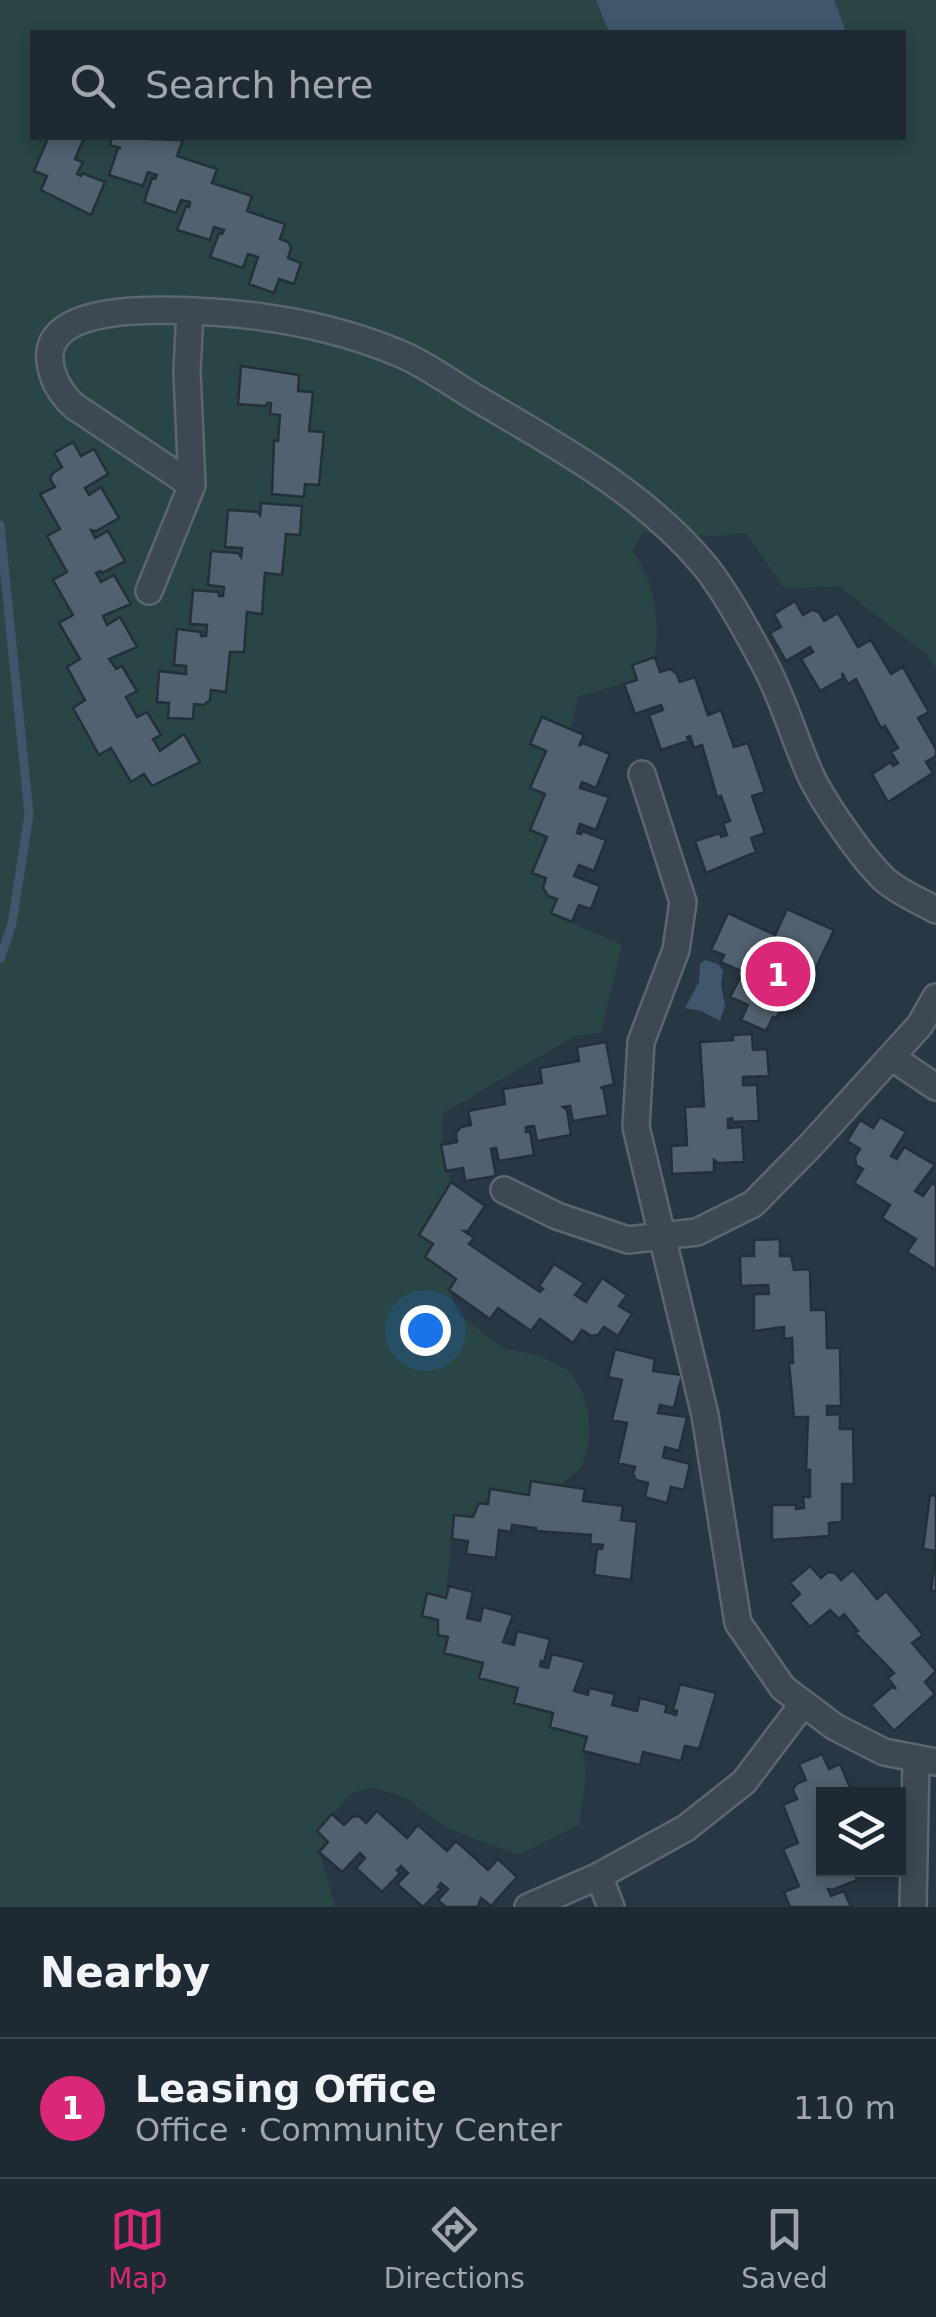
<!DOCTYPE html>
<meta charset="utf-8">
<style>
:root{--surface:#1d2933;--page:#25313b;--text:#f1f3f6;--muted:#a0a6ac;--line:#3b454e;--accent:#db2777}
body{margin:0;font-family:"DejaVu Sans",sans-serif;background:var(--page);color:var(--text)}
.controls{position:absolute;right:30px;bottom:30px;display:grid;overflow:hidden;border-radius:0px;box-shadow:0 5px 15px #0003}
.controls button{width:90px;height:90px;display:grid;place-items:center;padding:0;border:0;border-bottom:2px solid var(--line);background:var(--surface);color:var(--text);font:50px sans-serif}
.you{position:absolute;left:425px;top:1330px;width:35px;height:35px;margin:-25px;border:8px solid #fff;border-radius:50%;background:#1a73e8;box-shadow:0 0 0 15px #1a73e833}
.badge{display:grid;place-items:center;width:65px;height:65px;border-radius:50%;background:var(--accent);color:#fff;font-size:32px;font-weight:700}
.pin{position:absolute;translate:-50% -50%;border:5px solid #fff;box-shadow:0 2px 10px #0006}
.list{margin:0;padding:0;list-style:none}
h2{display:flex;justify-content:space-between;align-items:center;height:130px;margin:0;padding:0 40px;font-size:42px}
h2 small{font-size:32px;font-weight:400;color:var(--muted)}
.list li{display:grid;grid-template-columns:65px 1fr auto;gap:30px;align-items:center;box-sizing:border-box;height:140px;padding:0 40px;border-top:2px solid var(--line)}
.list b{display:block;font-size:38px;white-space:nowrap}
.list p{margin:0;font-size:32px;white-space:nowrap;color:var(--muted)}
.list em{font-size:32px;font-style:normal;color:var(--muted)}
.icon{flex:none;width:55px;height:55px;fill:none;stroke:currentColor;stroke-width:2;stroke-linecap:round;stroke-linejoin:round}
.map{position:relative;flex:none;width:936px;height:1907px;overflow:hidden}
.search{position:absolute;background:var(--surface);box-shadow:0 5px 15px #0003;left:30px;right:30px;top:30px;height:110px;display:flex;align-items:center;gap:25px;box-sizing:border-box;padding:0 35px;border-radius:0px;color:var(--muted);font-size:38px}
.sheet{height:270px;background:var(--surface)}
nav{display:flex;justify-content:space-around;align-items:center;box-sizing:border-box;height:140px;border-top:2px solid var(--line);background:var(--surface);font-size:28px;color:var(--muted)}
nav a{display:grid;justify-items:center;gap:5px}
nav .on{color:var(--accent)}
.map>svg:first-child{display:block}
.green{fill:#2a4545;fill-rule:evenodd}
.water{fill:#3e576d}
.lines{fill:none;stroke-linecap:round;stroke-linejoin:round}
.stream{stroke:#3e576d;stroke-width:9}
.building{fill:#51616f;stroke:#23303b;stroke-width:2.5}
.street-casing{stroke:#5b6671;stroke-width:30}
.street{stroke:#3c4954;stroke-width:25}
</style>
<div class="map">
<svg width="936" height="1907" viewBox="0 0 936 1907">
<rect width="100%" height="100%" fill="#273744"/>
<path class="green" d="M0,0H936V669L927,655L839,586L785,589L746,533L717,536L643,533L632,550C656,584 659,616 655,657L632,665L637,680L578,696L571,729L542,718L530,744L546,751L530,787L545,794L547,837L532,872L546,878L543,888L548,896L557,899L552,914L622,945L601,1033L575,1036L442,1114V1145L451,1182L420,1235L433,1244L425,1257L456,1279L449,1290L458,1314L503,1348L539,1356L570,1371L583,1394L589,1416L588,1447L581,1468L560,1485L529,1495L491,1490L488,1504L479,1503L473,1517L454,1515L446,1598L427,1594L422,1615L438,1620V1635L448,1637L444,1653L483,1663L480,1678L518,1688L515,1703L553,1713L550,1727L587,1737L583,1751L586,1776L579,1825L518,1855L445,1827L406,1798L374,1788L353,1792L317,1831L328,1842L320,1852L335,1907H0ZM32,32H904V138H32Z"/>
<path class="water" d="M596,0H834L846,32H609Z
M705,960L718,964L723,971L721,985L725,1006L720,1021L701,1011L685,1008L699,982L700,964Z"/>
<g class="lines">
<path class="stream" d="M0,525L29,814L12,924L0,959"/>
</g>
<path class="building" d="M48,138H88H84L75,159L83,162L77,174L81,176L82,173L105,182L91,215L41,190L47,176L34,171Z
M112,138L183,140L177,156L217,169L212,183L252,196L247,211L285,224L280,239L288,242L291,248L288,258L301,263L294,284L279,279L274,293L249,284L258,257L248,254L243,268L210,257L219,233L222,234L224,230L214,227L210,240L177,230L186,206L189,207L190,202L181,200L176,213L144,202L152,178L155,179L157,175L148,172L143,186L109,175L118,148H121L110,145Z
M241,366L299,375L298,391L313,392L309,431L324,432L319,485L305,484L304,497L272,494L274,440L278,441L280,415L270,414L271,403H267L266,406L238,404Z
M73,442L81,456L94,449L108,474L85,488L89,495L101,487L119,518L96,531L91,530L95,538L108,531L125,561L102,573L101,571L96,573L101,582L114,575L131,604L103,616L107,625L120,617L137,647L109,659L116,669L122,666L137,691L126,697L137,717L147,712L161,735L153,739L160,751L184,734L200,762L152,786L144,774L131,782L111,748L99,755L73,708L85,700L67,667L80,659L59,623L73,615L53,580L67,572L47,536L60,529L40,494L55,487L50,479L53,473L62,467L54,453Z
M261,503L302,506L300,535L286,534L282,575L265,573L262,614L247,612L244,652H230L226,692L211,690L210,700L204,705L194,704L193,719L168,718L169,703L157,702L159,671L186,674V666L174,665L177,629L201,632V636H206L207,625L190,624L193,590L219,592V596H223L224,587L208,585L211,551L238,553L241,557L242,548L225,547L228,510L258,512L260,515Z
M795,601L803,615L812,610L819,612L824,621L838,613L858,647L871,640L891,674L903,667L929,712L918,718L936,749V756L926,762L933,773L888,802L872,774L891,762L893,766L898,763L891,752L898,748L885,726L881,728L856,679L848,684L842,673L843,678L820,691L801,659L813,652L810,647L786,661L770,633L781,627L774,614Z
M655,657L660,672L670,669L676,673L680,682L695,677L708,715L721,710L734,747L748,743L765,792L752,796L765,833L751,838L756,852L706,873L695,841L720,833L721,837L727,835L723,823L730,821L721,796L717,797L702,745L694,748L690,736L687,737L688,741L661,750L649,715L663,710L661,705L635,714L624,684L637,680L632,665Z
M542,717L584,735L579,746L583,743L610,754L596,788L582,782L580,788L609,797L596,830L580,824L577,833L581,834L582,831L606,840L594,871L579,865L574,876L600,886L591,909L579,905L572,922L551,913L557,899L548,896L543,888L546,878L532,873L547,837L530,830L545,794L530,788L546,751L530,744Z
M787,909L834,930L813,974L803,969L776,1018L773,1017L766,1031L741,1020L748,1005L730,997L743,972L721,962L724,955L711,950L728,913L775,935Z
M752,1034L753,1050L767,1049L769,1076L743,1077V1085H757L759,1121L733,1122L732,1118L728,1119V1128L742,1127L744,1162L718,1163L714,1160V1172L672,1174L671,1146L687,1145L685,1107L704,1106L700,1042L733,1040V1035Z
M606,1042L614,1084L600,1088L603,1087L608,1115L573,1121L570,1106L563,1107L567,1110L571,1135L537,1141L534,1126L526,1127V1132L530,1131L534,1155L499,1161L496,1148L491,1149L496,1176L465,1181L463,1168L446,1171L441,1145L457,1142L456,1133L461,1127L471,1125L468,1111L505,1104L503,1089L542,1083L540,1068L579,1061L577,1047Z
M880,1117L906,1132L891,1156L897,1159L904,1147L935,1165L915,1191L923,1196L932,1183L936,1185V1270L907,1252L916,1239L882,1218L890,1205L854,1183L863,1169L856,1165L855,1157L860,1149L847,1141L860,1120L873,1128Z
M451,1182L485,1206L468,1231H464L474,1238L469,1244L540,1292L543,1289L539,1286L554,1264L584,1283L575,1295L586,1302L602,1278L627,1295L619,1306L632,1314L618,1336L604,1327L598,1335L591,1336L582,1330L573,1343L540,1319L531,1331L498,1308L490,1319L449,1290L456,1279L425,1257L433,1244L419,1235Z
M780,1239V1256H791L794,1270L810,1269L811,1310H826L827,1348H840L841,1406H827V1415L840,1414V1429H853L854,1484H842V1522L829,1523V1536L772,1540V1505H796V1509L804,1508L803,1497H810V1470H806L808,1417H794L789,1363H793L792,1338L784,1339V1327L754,1331V1294H769L768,1285L741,1286L740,1256H754V1240Z
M615,1349L655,1359L653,1371L682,1375L674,1408L660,1405L658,1413L687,1417L679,1451L665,1447L663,1457L690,1464L684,1490L671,1487L667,1503L645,1497L648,1483L636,1480L633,1474L635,1467L618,1463L627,1423L612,1420L622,1380L608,1377Z
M531,1481L585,1489L583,1501L623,1506L621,1520L637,1522L631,1580L594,1575L597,1549H602L603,1545L590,1544L591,1535L536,1531V1528L512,1525L511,1532L499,1530L496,1558L466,1554L468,1541L452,1539L454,1515L473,1517L479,1503L488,1504L490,1489L529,1495Z
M930,1495L936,1496V1591H931L936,1551L923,1549Z
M810,1566L821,1578L828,1572L835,1573L841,1580L853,1570L877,1599L886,1591L923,1635L912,1643L936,1671L925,1682L935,1694L894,1731L871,1705L892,1687L896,1689L888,1678L894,1673L855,1633L858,1631L844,1614L839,1619L830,1610L810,1627L790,1603L800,1594L790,1583Z
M449,1586L473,1592L467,1618L480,1621L483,1607L513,1615L503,1642L514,1645L517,1631L550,1639L544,1662L541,1661L540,1666L548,1668L552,1654L585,1662L574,1691L588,1695L589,1688L615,1694L612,1705L637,1711L640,1698L667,1705L665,1712L676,1715L677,1711L673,1710L680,1684L716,1693L699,1749L685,1746L681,1761L643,1752L640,1765L583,1751L587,1737L550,1727L553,1713L514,1703L518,1688L479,1678L483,1663L444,1653L448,1637L438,1635V1620L422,1616L427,1593L446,1598Z
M822,1754L829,1769L840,1764L852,1792L824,1794V1870H852L857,1880L832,1890L828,1889L831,1896L844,1891L851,1907H790L784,1892L799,1886L783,1849L798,1843L783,1805L797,1799L793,1790L796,1784L806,1780L799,1764Z
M377,1811L407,1838L418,1825L447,1851L456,1841L488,1870L498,1859L517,1877L491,1906L481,1898L478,1907H446L438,1900L448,1889L441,1883L438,1887L441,1889L423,1907L397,1884L408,1873L401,1866L397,1870L400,1873L382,1892L356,1868L365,1858L360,1853L342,1872L319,1852L328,1842L317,1831L332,1814L344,1825L352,1817L359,1816L366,1823Z"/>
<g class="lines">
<defs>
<path id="street" d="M192,485L74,406C61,394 52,379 50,361C43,300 173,310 212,312C275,316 337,328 396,352C425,363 453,385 481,401C561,448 644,493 705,566C726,592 748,633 764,663C783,698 794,738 810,774C823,802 862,858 884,879C898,892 920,901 936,910
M149,591L192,485L187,371L190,311
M642,774L683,902L676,950L641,1042L636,1127L705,1415L738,1623L783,1688L835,1727L884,1752L936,1762
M891,1057L936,1087
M504,1190L557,1216L628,1240L697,1232L753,1204L811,1145L920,1025L936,997
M599,1876L611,1907
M528,1907L599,1876L686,1828L744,1782L803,1704
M913,1907L916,1759"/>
</defs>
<use href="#street" class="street-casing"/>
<use href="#street" class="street"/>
</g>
</svg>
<div class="controls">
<button><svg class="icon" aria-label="layers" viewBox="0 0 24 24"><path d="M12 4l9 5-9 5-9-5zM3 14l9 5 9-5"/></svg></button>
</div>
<div class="you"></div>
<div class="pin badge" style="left:778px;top:974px">1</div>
<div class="search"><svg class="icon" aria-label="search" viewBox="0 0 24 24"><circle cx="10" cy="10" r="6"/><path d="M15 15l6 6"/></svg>Search here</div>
</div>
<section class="sheet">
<h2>Nearby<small></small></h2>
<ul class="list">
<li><span class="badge">1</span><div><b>Leasing Office</b><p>Office · Community Center</p></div><em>110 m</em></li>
</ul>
</section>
<nav>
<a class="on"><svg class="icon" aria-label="map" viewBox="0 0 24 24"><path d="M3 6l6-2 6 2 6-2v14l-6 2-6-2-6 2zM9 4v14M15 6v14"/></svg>Map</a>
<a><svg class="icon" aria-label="directions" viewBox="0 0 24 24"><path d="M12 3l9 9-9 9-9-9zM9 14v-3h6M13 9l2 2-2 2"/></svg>Directions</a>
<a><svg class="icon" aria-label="saved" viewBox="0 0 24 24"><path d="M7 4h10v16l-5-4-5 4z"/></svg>Saved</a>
</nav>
